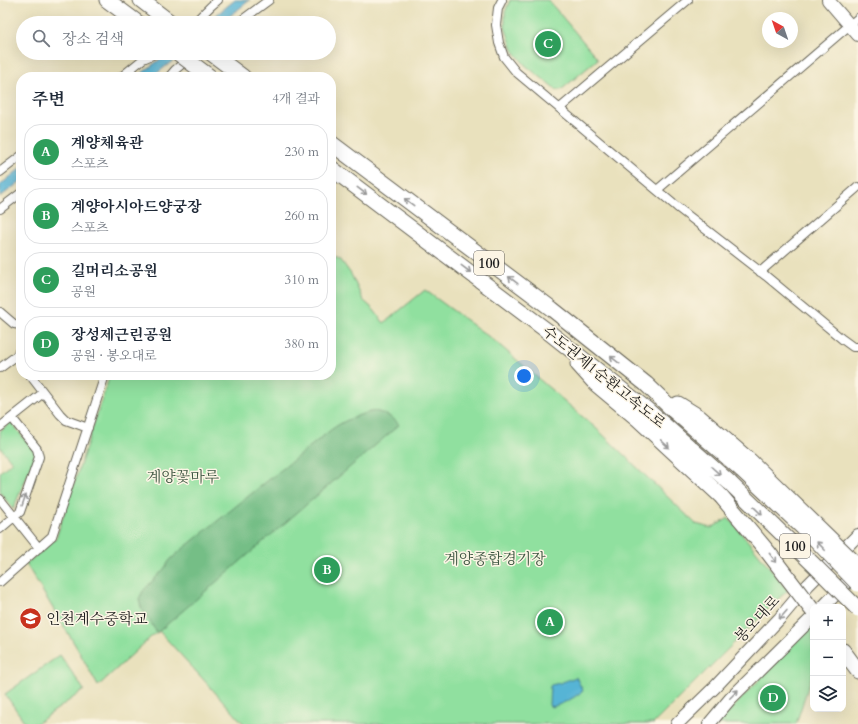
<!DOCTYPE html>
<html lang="ko">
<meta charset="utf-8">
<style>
:root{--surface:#fff;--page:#f6f6f7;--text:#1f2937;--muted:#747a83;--line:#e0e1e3;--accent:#c8321e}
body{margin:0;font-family:Cardo,"Noto Serif KR",serif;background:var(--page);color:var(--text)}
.controls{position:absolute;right:12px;bottom:12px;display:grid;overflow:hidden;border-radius:8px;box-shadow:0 4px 16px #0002}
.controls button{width:36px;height:36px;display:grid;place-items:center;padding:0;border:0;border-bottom:1px solid var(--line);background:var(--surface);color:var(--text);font:20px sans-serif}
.compass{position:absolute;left:762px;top:12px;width:36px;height:36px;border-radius:50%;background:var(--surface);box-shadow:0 4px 16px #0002;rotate:320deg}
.you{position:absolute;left:524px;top:376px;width:14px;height:14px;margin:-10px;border:3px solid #fff;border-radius:50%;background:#1a73e8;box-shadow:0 0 0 6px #1a73e833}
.badge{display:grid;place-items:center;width:26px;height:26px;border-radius:50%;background:var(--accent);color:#fff;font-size:13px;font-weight:700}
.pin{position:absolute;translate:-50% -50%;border:2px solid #fff;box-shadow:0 1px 4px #0006}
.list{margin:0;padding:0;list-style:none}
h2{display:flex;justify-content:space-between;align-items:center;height:52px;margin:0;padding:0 16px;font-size:17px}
h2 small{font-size:13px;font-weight:400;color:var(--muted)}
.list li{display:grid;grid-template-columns:26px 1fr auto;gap:12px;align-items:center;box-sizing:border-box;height:56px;margin:0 8px 8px;padding:0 8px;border:1px solid var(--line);border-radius:16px}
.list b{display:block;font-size:15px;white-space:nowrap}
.list p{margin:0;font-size:13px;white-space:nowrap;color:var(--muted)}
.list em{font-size:13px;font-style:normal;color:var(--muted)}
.icon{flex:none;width:22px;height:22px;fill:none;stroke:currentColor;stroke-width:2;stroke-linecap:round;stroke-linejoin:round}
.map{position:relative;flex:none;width:858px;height:724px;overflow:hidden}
.search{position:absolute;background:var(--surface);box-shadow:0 4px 16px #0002;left:16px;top:16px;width:320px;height:44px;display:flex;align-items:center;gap:10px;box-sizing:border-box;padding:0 14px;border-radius:22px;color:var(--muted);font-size:15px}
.panel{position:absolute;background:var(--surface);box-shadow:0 4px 16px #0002;left:16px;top:72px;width:320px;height:308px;border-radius:16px}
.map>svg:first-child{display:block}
.green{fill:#90e09f;stroke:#567e5e}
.forest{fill:#74be86;stroke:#486d51}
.water{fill:#57b4d5;stroke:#3a6878}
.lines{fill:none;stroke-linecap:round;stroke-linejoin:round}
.street-casing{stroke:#646154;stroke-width:10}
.secondary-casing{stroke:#646154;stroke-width:14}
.highway-casing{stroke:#646154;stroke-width:17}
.street{stroke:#fff;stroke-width:8}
.secondary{stroke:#fff;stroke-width:12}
.highway{stroke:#fff;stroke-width:15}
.highway-bridge-casing{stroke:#646154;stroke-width:17;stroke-linecap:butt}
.highway-bridge{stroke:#fff;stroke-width:15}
.oneway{stroke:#999}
.labels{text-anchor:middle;stroke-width:3;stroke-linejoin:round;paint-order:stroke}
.shield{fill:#fcf5e5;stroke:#5f5d58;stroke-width:1}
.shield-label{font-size:14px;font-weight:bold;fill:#1c1c1c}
.street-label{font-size:15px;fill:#1c1c1c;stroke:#fcf5e5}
.park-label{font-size:15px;fill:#3f5743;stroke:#fcf5e5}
.poi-label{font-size:15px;fill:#1c1c1c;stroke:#fcf5e5;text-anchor:start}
</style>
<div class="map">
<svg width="858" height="724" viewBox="0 0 858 724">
<rect width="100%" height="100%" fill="#fcf5e5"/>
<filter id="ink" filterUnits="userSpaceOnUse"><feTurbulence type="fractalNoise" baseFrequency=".025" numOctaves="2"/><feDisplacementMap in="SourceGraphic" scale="8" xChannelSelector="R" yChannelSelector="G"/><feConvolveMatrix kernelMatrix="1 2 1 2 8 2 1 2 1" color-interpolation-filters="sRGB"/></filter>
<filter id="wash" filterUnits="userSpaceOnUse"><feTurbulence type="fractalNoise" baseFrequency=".012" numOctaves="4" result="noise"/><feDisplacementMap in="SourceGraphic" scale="16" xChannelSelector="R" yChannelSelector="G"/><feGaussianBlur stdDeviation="0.9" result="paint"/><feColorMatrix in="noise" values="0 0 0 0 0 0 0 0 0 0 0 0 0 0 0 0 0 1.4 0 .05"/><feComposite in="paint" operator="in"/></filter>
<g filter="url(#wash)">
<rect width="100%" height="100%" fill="#e9e1bd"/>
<path class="green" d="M510,0H548L598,59L561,90H557L525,65L513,50L505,27V12Z
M331,256L340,259L351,274L363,300L373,309L384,323L425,290L496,342L598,430L696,524L711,528L729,518L788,590L776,601L653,724H244L159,631L151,637L98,686L77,648L26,564L56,538L110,375H331Z
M11,422L35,452L36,455L13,509L0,492V472L12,462L0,447V431Z
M811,626L813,628V672L796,724H717Z
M60,655L84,690L36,724H26L5,694Z"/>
<path class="forest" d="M375,411C383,413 394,417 399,425L157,633L141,607L139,599L143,591L164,569L170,560L180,551L332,429C345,420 359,414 375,411Z"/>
<path class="water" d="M235,0H250L221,23H206Z
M168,53H183L152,77H137Z
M21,168V181L0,197V185Z
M576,677L583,691C574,698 563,704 551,707L549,705L550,686L551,685L560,683Z"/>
</g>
<g filter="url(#ink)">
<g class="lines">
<defs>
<path id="street" d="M502,0L498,8L496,25L499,43L504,57L516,72L677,207L766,276L842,339L853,347H858
M194,23L211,6L218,0
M238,23L269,0
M121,77L143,59L157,53
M169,77L175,70L195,53
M560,108L688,0
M0,172L21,156
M657,190L858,18
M0,209L21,193
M760,272L858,187
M0,312L14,324L21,325
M0,368L16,356L21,349
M30,375L60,414L66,420L88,428
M0,427L43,393
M0,499L39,548
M0,529L20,512L39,457L37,449L12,418
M0,582L52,536L105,375"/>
<path id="secondary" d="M828,0L858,35
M823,607L857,572
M677,724L715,687L780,618L808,585L858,535
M709,724L730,699L813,617"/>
<path id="highway" d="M107,0L138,23
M141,0L171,23
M211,53L243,77
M331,143L552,309L646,384L671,408L742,470
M331,168L546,330L646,409L730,483
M578,364L596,384L638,419L721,496
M678,404L699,417L751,462
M843,651L858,671"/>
</defs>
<use href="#street" class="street-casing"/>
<use href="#secondary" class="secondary-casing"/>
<use href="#highway" class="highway-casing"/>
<use href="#street" class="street"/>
<use href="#secondary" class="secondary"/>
<use href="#highway" class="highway"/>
<defs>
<path id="highway-bridge" d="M178,53L210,77
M751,462L858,566
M742,470L816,540L858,584
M730,483L814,565L858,609
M721,496L768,552L813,611"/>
</defs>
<use href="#highway-bridge" class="highway-bridge-casing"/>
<use href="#highway-bridge" class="highway-bridge"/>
</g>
<defs><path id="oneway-shaft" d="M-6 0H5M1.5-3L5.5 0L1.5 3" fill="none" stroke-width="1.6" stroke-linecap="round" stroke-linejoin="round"/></defs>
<g class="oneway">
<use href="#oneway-shaft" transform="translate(362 191) rotate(37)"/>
<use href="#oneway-shaft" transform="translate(409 202) rotate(-143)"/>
<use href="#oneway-shaft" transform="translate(466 269) rotate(37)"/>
<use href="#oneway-shaft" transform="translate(513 280) rotate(-143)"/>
<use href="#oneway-shaft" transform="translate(615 360) rotate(-142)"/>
<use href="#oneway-shaft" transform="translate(665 444) rotate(43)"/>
<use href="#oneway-shaft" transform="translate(716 471) rotate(42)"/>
<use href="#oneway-shaft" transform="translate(24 500) rotate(-71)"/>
<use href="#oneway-shaft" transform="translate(758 511) rotate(44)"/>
<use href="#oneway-shaft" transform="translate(821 546) rotate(-134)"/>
<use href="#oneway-shaft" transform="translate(773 558) rotate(52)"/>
<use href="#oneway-shaft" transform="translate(783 615) rotate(131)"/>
<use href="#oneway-shaft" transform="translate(734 694) rotate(-45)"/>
</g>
</g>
<defs>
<symbol id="school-disc" viewBox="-11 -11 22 22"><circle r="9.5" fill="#c8321e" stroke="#fcf5e5"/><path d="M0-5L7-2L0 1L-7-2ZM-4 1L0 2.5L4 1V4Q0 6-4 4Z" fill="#fff"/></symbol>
</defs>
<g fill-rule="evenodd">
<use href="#school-disc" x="18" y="606" width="25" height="25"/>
</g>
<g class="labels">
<g class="shield">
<rect x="474" y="251" width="30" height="24" rx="3"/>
<rect x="780" y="534" width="30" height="24" rx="3"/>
</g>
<g class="shield-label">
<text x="489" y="268">100</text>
<text x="795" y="551">100</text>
</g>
<g class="street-label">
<text transform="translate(604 377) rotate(39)" y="5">수도권제1순환고속도로</text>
<text transform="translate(757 619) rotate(-47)" y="5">봉오대로</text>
</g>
<g class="park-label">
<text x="183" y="482">계양꽃마루</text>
<text x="495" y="564">계양종합경기장</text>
</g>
<g class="poi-label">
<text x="46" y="624">인천계수중학교</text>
</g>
</g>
</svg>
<div class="controls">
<button>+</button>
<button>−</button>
<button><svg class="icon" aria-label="layers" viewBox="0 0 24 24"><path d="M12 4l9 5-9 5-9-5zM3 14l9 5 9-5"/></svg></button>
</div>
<svg class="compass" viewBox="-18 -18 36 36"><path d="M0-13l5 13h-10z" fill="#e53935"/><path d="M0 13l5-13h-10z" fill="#747a83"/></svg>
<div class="you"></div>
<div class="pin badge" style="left:550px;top:622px;background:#2e9e5b">A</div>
<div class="pin badge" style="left:327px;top:570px;background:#2e9e5b">B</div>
<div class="pin badge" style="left:548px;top:44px;background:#2e9e5b">C</div>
<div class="pin badge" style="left:773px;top:698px;background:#2e9e5b">D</div>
<div class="search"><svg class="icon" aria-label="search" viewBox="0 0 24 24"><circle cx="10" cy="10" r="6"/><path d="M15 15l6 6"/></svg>장소 검색</div>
<section class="panel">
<h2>주변<small>4개 결과</small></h2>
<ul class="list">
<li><span class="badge" style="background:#2e9e5b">A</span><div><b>계양체육관</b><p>스포츠</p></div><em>230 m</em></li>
<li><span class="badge" style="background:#2e9e5b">B</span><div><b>계양아시아드양궁장</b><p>스포츠</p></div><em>260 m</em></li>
<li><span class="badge" style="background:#2e9e5b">C</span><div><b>길머리소공원</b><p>공원</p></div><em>310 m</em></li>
<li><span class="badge" style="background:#2e9e5b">D</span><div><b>장성제근린공원</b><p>공원 · 봉오대로</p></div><em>380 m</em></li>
</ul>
</section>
</div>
